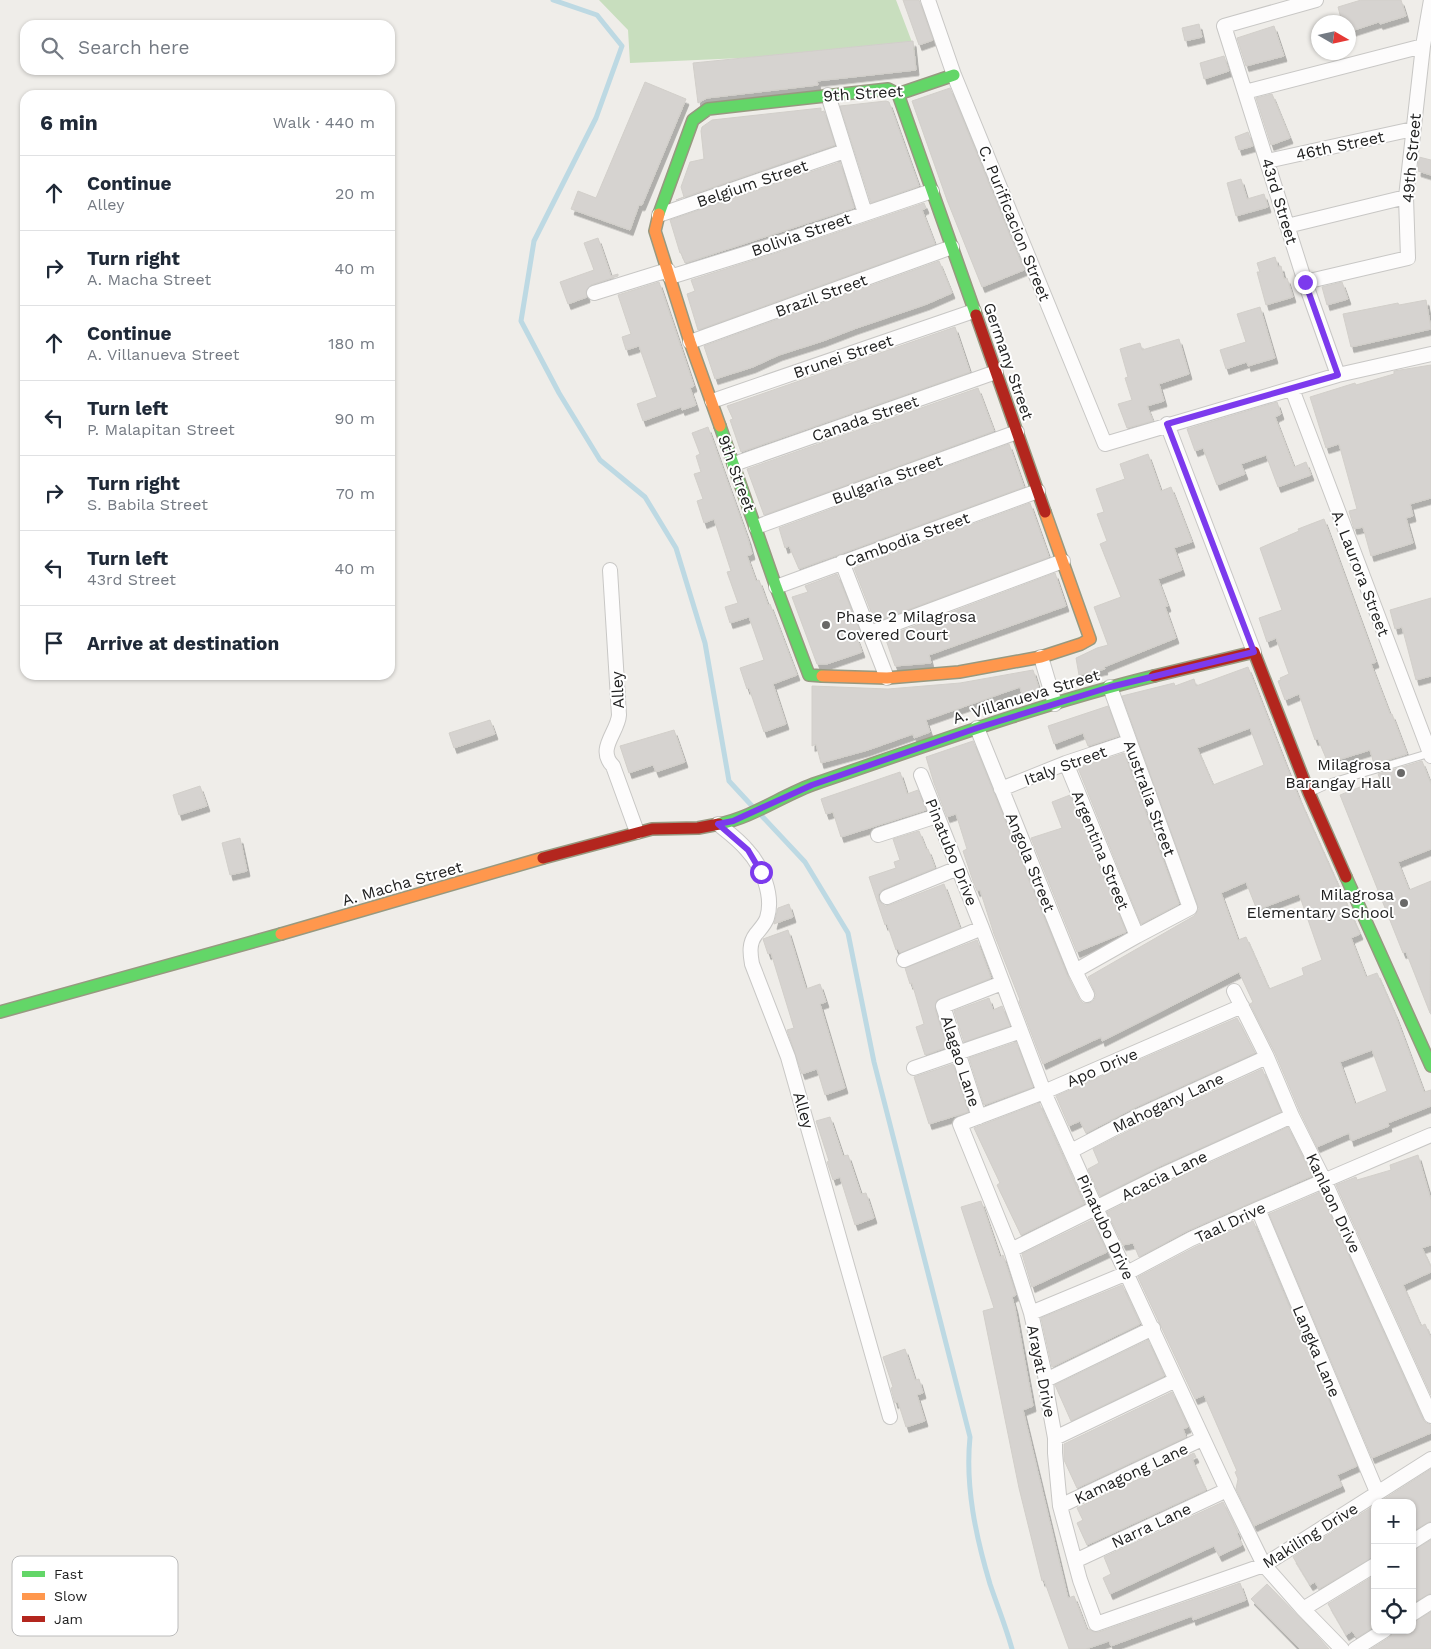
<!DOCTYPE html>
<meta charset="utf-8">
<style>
:root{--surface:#fff;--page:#f2f2f3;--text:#1f2937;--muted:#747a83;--line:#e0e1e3}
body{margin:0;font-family:"Work Sans",sans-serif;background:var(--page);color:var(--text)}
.controls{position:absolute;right:15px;bottom:15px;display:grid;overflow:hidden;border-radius:10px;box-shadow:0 1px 4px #0004}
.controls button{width:45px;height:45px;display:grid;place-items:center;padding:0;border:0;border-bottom:1px solid var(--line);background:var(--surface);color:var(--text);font:25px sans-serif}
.compass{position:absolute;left:1311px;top:15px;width:45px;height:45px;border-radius:50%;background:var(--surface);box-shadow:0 1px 4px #0004;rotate:99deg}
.stop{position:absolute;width:15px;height:15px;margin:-11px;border:4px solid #7c3aed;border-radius:50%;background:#fff}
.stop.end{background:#7c3aed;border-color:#fff;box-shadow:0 1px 5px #0008}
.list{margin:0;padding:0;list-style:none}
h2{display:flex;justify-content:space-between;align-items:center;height:65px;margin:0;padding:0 20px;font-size:21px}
h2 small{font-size:16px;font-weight:400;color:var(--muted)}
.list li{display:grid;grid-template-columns:32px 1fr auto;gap:15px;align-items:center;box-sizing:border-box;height:75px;padding:0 20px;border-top:1px solid var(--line)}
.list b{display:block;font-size:19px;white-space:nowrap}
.list p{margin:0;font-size:16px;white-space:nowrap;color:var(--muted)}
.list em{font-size:16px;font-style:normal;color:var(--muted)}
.icon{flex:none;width:28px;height:28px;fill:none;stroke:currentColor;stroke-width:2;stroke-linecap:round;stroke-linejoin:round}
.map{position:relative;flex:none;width:1431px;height:1649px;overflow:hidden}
.search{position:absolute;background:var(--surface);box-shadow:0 1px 4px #0004;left:20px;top:20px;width:375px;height:55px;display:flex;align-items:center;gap:12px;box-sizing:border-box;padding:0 18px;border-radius:15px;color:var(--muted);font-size:19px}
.panel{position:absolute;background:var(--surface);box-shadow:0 1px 4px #0004;left:20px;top:90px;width:375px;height:590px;border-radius:15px}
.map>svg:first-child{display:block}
.forest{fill:#c8debe}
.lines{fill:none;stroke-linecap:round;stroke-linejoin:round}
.stream{stroke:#bdd9e3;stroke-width:5}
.building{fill:#d6d3d0;stroke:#d2cfca;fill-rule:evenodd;filter:url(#shadow)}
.lane-casing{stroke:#c8c7c5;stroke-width:9}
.street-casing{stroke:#c8c7c5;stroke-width:16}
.fast-casing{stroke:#979980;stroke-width:14}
.slow-casing{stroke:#979980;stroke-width:14}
.jam-casing{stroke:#979980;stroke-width:14}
.lane{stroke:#fdfcfc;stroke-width:7}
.street{stroke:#fdfcfc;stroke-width:14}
.fast{stroke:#63d668;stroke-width:11}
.slow{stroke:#ff974d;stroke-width:11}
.jam{stroke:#b3261e;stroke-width:11}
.route{stroke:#7c3aed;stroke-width:6}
.poi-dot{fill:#696867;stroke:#fff;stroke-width:2}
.labels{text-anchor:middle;stroke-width:4;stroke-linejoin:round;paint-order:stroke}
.street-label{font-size:16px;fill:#212121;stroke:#fff}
.poi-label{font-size:16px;fill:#212121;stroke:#fff;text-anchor:end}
.key{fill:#fff;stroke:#bcbcbc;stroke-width:1}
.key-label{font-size:14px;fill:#212121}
</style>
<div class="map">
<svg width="1431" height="1649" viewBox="0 0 1431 1649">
<defs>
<filter id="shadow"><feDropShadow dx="3" dy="5.5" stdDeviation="0" flood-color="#0004"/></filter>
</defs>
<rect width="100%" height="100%" fill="#efede9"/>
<path class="forest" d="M599,0H896L915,50L630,63L628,30Z"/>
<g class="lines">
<path class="stream" d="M553,0L597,15L622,46L596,118L534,241L521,321L559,393L600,460L645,497L676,548L705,643L729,781L753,807
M759,813L805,862L848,933L874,1062L970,1437C965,1487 976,1537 990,1584C997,1605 1006,1627 1012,1649"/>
</g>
<path class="building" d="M903,0H919L933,40L919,45Z
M1361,0H1401L1406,16L1380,24L1379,22L1348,32V22H1342L1338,7Z
M1199,24L1202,37L1185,41L1182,28Z
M1274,26L1284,56L1246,66L1237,38Z
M913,41L916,70L817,81L818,85L707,98L698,103L693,63Z
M1224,56L1229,71L1204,79L1200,63Z
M645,82L686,99L642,205H639L630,230L571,209L578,191L596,198Z
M950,88L1024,270L982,287L947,200L912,101Z
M1272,94L1290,138L1271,145L1256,98Z
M886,101L889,102L919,186L871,203L840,106Z
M821,108V112L824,111L835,145L676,200L684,197L681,187L690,162L704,159L701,131L702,127L712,120Z
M1248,132L1253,146L1239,150L1235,137Z
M1419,157L1431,160V175L1418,171Z
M840,162L854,208L685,263L681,253H680L670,220Z
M1241,179L1247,199L1264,194L1268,207L1236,216L1227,183Z
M924,203L926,208L922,210L935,244L698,330L687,294L695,291L691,280L773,254Z
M598,238L611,276L618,274V276L591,285L586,291L587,297L568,304L560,282L594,270L584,243Z
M1275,257L1278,267L1281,266L1284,279L1287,278L1293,297L1266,305L1257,272H1260L1257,263Z
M939,261L952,293L927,304L854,329L823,341L779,355L753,367L715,379L704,346Z
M659,282L694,386L690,388L696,405L682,410L681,407L643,421L637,404L657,397L639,346L626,350L622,337L631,334L618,295Z
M1342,282L1348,299L1327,305L1322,287Z
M1426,300L1431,329L1351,347L1343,314L1398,303L1399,305Z
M1260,307L1275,358L1248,366L1247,362L1226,369L1220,350L1246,342L1237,314Z
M955,327L970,372L741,452L730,420L733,419L727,406Z
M1179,339L1189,374L1159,384L1164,401L1147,406L1153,421L1127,428L1118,404L1132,400L1125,378L1128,377L1120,349L1140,343L1142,350Z
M1431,365V498L1410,504L1413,516L1406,518L1413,543L1371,556L1363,527L1354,529L1349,511L1357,509L1339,444L1326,448L1310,397L1355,383L1356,385L1394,374V371Z
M978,388L994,431L764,515L747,469Z
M1277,402L1281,414L1275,417L1294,467L1306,462L1311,475L1278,487L1266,455L1241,464L1245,474L1217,485L1203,448L1195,451L1187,429Z
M708,427L748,539L752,554L747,556L756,581L759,580L768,605L770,604L797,675L773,684L786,724L764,732L749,688L747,689L740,668L764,660L749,617L730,623L725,607L738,603L727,572L731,571L714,519L704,523L697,501L703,499L694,474L701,472L696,456L700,454L692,433Z
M1009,444L1024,487L799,569L789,546L785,548L779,528Z
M1148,454L1161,491L1171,487L1192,542L1174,548L1182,570L1158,579L1168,606L1165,607L1176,638L1104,667L1105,669L1079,675L1076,658L1097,648L1108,645L1094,607L1121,597L1100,544L1107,541L1097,514L1104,512L1096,489L1125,479L1120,464Z
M1030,503L1049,557L875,622L854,568Z
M1324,519L1376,662L1371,664L1390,714H1392L1407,754L1374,764L1370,750L1328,763L1318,739L1315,740L1299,694L1285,700L1278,681L1281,680L1280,678L1289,674L1276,638L1267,642L1259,618L1282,610L1260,548L1299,531L1298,529Z
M1055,573L1066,606L929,655L931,663L895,666L885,637Z
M837,574L860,631L855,633L862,652L827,664H817L792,597L808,592L805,586Z
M1431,598V676L1416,680L1402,627L1395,629L1390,610Z
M1248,667L1299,798L1360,934L1351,938L1366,977L1377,973L1395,1014L1424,1092L1431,1090V1106L1388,1123L1389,1126L1351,1141L1349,1133L1317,1147L1300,1112L1275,1053L1250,1004L1253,1002L1239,972L1102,1041L1101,1037L1043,1064L1019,1001L1020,1000L994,934L980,890L977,891L973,881L963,851L967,849L956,814L947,817L934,783L926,757L973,741L1067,975L1079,999L1083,1003H1090L1094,1000L1096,995L1088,977L1194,916L1199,909L1122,696L1174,683L1175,686L1194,679L1196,686ZM1250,728L1264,765L1213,785L1197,748ZM1246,882L1257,910L1299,894L1322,960L1302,968L1304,975L1269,989L1246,937L1238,940L1221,893ZM1372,1050L1387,1091L1355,1104L1340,1062Z
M1033,670L1039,689L1022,694L1020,687L926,720L930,732L914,738L913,734L868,750L821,763L816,744L812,746V686L888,689L960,683Z
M1108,706L1119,736L1088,746L1083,733L1054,744L1048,726Z
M490,720L495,734L454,748L449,733Z
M674,730L685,762L656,772L653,765L629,773L620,746Z
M1124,753L1179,904L1141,924L1078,768Z
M1422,761L1431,784V849L1398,862L1409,890L1431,881L1430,1013L1406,952L1403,953L1340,795L1380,779L1378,774Z
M900,772L907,794L918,790L926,810L841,837L833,812L826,814L821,799Z
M200,786L207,806L179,815L173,795Z
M1070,795L1126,932L1077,952L1031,838L1062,828L1052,802Z
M919,831L926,849H928L935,868L883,889L878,895L879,901L885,906L890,905L944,884L960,928L900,953L898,949L896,950L887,924L885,925L869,877L896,868L894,862L900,860L893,839Z
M240,838L247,871L230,875L222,843Z
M789,904L793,917L774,924L778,908Z
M788,930L806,989L820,984L826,1002L820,1004L845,1088L825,1095L817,1069L802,1074L787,1030L794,1028L771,953L768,954L763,939Z
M977,940L991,978L937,1000L935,1009L947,1047L925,1055L916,1027L924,1024L912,983L910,984L905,968Z
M989,998L993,1010L1002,1006L1010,1026L964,1042L954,1011Z
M1237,1018L1255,1053L1134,1108L1086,1133L1080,1121L1069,1126L1056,1096Z
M1016,1042L1033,1087L984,1105L969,1058Z
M953,1064L968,1112L929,1124L914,1077Z
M1262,1069L1281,1112L1158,1167L1100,1196L1088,1169L1099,1163L1093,1149L1142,1124Z
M1039,1103L1084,1204L1021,1235L997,1185L1000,1183L974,1128Z
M830,1117L843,1156L848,1155L861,1194L866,1193L874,1218L855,1225L840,1177L833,1180L827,1162L829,1161L816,1121Z
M1288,1127L1312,1176L1187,1231L1139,1257L1133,1243L1123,1245L1107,1212L1166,1183Z
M1418,1155L1431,1200V1245L1422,1248L1431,1267V1272L1403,1285L1421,1326L1425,1324L1431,1338V1395L1336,1185L1356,1177L1357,1180L1391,1170L1390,1165Z
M1320,1192L1423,1420L1426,1423L1431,1425V1433L1372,1458L1269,1214Z
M981,1201L1000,1257L1003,1255L1016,1295L1012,1297L1015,1308L1033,1406L1023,1410L1068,1598L1074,1596L1087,1630L1089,1629L1094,1632H1099L1240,1583L1246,1600L1193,1620L1192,1616L1111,1646L1109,1641L1086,1649H1069L1044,1580L1042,1581L1019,1488L983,1311L994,1308L961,1207Z
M1092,1220L1107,1252L1032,1287L1022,1254Z
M1253,1221L1357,1466L1337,1475L1342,1486L1254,1526L1236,1489L1238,1479L1235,1472L1237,1471L1204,1395L1195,1399L1138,1277L1195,1247Z
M1122,1285L1140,1324L1052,1367L1041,1318Z
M1148,1340L1164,1376L1071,1421L1055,1385Z
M905,1349L915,1380L919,1379L923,1393L917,1395L925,1421L906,1427L898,1402L895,1403L891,1388L893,1387L883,1357Z
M1172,1392L1188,1427L1183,1429L1186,1437L1077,1488L1064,1460V1444Z
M1194,1453L1196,1457L1192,1459L1206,1490L1087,1545L1077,1523L1083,1520L1077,1508Z
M1431,1469V1521L1412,1531V1503H1378Z
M1223,1502L1238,1533L1237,1534L1242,1545L1219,1556L1214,1546L1110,1594L1103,1578L1111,1574L1104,1557Z
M1375,1505V1556L1319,1589L1315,1582L1310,1585L1293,1557Z
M1431,1540V1593L1412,1603V1551Z
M1375,1575V1626L1357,1638L1352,1631L1346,1635L1328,1604Z
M1267,1584L1312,1630L1329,1649H1300L1251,1599Z
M1431,1612V1649H1371L1390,1637L1394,1630H1412V1623Z"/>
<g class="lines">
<defs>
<path id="lane" d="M1309,793L1333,782L1430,753"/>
<path id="street" d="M928,0L954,75L1105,444L1338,375L1431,354
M1316,0L1224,26L1305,282L1338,375
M1245,92L1423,46
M828,95L865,213
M1267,161L1413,129
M659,215L845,151
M1287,226L1406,197
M670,277L770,246L932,191
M1305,282L1408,258L1406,197L1423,46L1431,0
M594,293L668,270
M690,342L952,247
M1292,389L1431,756
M712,401L974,311
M1167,424L1254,652
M734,464L996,372
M756,527L1017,432
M842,562L887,678
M610,570L619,715C618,732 596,749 613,766L637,832
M776,587L1038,491
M870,633L1063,561
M1041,657L1055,704
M977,728L1075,971L1087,995
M1066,763L1137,936
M921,775L982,928L1044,1092L1096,1208L1227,1490L1264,1565L1303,1609L1342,1649
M1001,789L1066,763L1129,742
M718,824C728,832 739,840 747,850C762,866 774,896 767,918C765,924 760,929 756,934C749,943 750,953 752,964L788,1057L890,1417
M878,835L937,816
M887,897L958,868
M904,960L982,928
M1075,971L1137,936L1190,908L1110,687
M1234,991L1267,1057L1292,1116L1324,1180L1431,1416
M1242,1006L1044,1092L960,1124L1011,1250L1031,1313L1046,1380L1047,1394L1055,1438V1453L1060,1506L1080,1580L1096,1624L1264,1565L1431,1459
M914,1068L1021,1031
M979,1117L943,1006L1002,983
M1071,1151L1138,1116L1267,1057
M1258,1209L1377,1492
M1011,1250L1162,1175L1292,1116
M1031,1313L1127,1273L1191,1239L1258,1209L1431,1135
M1046,1380L1153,1328
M1055,1438L1176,1380
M1060,1506L1202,1439
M1412,1542L1431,1530
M1075,1561L1227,1490
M1303,1609L1375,1565
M1412,1614L1431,1602
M1355,1649L1385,1630"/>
<path id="fast" d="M898,94L976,315
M659,214L693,120L708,109L888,89L898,94L954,75
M720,426L776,587L809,675L822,676
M719,824C754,817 784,794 817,783C928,745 1040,704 1154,676
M1346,877L1431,1066
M0,1012L281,934"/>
<path id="slow" d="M659,214L655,231L690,342L720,426
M822,676L887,678L959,672L1041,657L1081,644L1090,639L1045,512
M281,934L543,858"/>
<path id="jam" d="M976,315L1045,512
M1154,676L1254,652L1309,793L1346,877
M543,858L652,829L698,828L719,824"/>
</defs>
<use href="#lane" class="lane-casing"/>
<use href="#street" class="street-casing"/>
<use href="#fast" class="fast-casing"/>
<use href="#slow" class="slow-casing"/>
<use href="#jam" class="jam-casing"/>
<use href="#lane" class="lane"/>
<use href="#street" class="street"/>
<use href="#fast" class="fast"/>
<use href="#slow" class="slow"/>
<use href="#jam" class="jam"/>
</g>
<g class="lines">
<path class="route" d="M761,872L748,850L718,824L733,821L812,785L977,728L1110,687L1254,652L1167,424L1338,375L1305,282"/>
</g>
<g class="poi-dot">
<circle cx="826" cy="625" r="5"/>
<circle cx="1401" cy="773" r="5"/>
<circle cx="1404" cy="903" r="5"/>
</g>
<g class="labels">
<g class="street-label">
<text transform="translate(863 93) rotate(-4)" y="6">9th Street</text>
<text transform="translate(1340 145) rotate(-12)" y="6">46th Street</text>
<text transform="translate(1411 158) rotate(-85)" y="6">49th Street</text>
<text transform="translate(752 183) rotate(-19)" y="6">Belgium Street</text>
<text transform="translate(1280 201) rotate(73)" y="6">43rd Street</text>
<text transform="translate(1015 223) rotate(68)" y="6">C. Purificacion Street</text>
<text transform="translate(801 234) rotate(-19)" y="6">Bolivia Street</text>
<text transform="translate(821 295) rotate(-20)" y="6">Brazil Street</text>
<text transform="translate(843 356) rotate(-19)" y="6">Brunei Street</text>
<text transform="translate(1009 361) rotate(71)" y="6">Germany Street</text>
<text transform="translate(865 418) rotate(-19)" y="6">Canada Street</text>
<text transform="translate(737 473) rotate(70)" y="6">9th Street</text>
<text transform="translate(887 479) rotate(-20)" y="6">Bulgaria Street</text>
<text transform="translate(907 539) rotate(-20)" y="6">Cambodia Street</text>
<text transform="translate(1361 573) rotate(69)" y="6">A. Laurora Street</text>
<text transform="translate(617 690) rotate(-93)" y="6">Alley</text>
<text transform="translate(1026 696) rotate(-17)" y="6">A. Villanueva Street</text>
<text transform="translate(1065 765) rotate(-20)" y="6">Italy Street</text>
<text transform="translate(1150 798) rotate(70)" y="6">Australia Street</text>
<text transform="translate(1101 850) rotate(68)" y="6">Argentina Street</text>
<text transform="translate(952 852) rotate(68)" y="6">Pinatubo Drive</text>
<text transform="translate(1031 862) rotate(68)" y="6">Angola Street</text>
<text transform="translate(402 883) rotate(-16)" y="6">A. Macha Street</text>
<text transform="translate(961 1061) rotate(72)" y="6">Alagao Lane</text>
<text transform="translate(1102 1067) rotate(-23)" y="6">Apo Drive</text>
<text transform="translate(1168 1102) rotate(-25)" y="6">Mahogany Lane</text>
<text transform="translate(804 1110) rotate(74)" y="6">Alley</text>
<text transform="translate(1164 1175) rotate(-26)" y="6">Acacia Lane</text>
<text transform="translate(1334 1203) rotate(65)" y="6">Kanlaon Drive</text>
<text transform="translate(1230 1222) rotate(-25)" y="6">Taal Drive</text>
<text transform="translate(1106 1227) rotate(65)" y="6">Pinatubo Drive</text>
<text transform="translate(1317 1351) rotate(67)" y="6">Langka Lane</text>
<text transform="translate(1042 1371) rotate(79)" y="6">Arayat Drive</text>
<text transform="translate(1131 1473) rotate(-25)" y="6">Kamagong Lane</text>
<text transform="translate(1151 1525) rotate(-25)" y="6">Narra Lane</text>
<text transform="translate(1310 1535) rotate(-32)" y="6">Makiling Drive</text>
</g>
<g class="poi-label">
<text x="836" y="622" text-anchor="start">Phase 2 Milagrosa<tspan x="836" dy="18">Covered Court</tspan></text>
<text x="1391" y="770">Milagrosa<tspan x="1391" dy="18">Barangay Hall</tspan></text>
<text x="1394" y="900">Milagrosa<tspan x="1394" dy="18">Elementary School</tspan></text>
</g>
</g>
<rect x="12" y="1556" width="166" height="80" rx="8" class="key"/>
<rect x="22" y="1571" width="23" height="6" fill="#63d668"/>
<rect x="22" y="1593" width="23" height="7" fill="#ff974d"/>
<rect x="22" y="1616" width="23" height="6" fill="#b3261e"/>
<g class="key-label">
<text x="54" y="1579">Fast</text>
<text x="54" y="1601">Slow</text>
<text x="54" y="1624">Jam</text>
</g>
</svg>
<div class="controls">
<button>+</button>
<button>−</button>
<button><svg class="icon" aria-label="locate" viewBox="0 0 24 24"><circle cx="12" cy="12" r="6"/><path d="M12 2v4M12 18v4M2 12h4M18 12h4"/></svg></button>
</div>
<svg class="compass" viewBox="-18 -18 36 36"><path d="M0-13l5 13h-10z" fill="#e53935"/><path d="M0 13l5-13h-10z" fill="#747a83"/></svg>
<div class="stop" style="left:761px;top:872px"></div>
<div class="stop end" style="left:1305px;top:282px"></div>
<div class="search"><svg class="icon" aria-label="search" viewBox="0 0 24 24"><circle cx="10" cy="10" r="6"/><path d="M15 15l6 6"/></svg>Search here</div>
<section class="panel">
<h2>6 min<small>Walk · 440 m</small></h2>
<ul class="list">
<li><svg class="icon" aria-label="ahead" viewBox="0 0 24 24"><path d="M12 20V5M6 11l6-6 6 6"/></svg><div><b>Continue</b><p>Alley</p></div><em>20 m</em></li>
<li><svg class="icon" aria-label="right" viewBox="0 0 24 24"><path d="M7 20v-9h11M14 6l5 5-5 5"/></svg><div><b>Turn right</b><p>A. Macha Street</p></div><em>40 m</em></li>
<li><svg class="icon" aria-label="ahead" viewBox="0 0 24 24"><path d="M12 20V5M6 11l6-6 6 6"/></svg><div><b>Continue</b><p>A. Villanueva Street</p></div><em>180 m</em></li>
<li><svg class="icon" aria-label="left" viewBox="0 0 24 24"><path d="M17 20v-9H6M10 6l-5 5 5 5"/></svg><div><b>Turn left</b><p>P. Malapitan Street</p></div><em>90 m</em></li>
<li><svg class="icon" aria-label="right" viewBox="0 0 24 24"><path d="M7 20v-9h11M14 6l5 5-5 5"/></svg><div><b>Turn right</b><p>S. Babila Street</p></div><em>70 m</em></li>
<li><svg class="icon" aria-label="left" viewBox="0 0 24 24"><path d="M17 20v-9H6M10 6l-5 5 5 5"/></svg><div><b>Turn left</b><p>43rd Street</p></div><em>40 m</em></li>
<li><svg class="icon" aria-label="arrive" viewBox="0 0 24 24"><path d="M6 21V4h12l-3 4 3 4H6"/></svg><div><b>Arrive at destination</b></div></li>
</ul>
</section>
</div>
